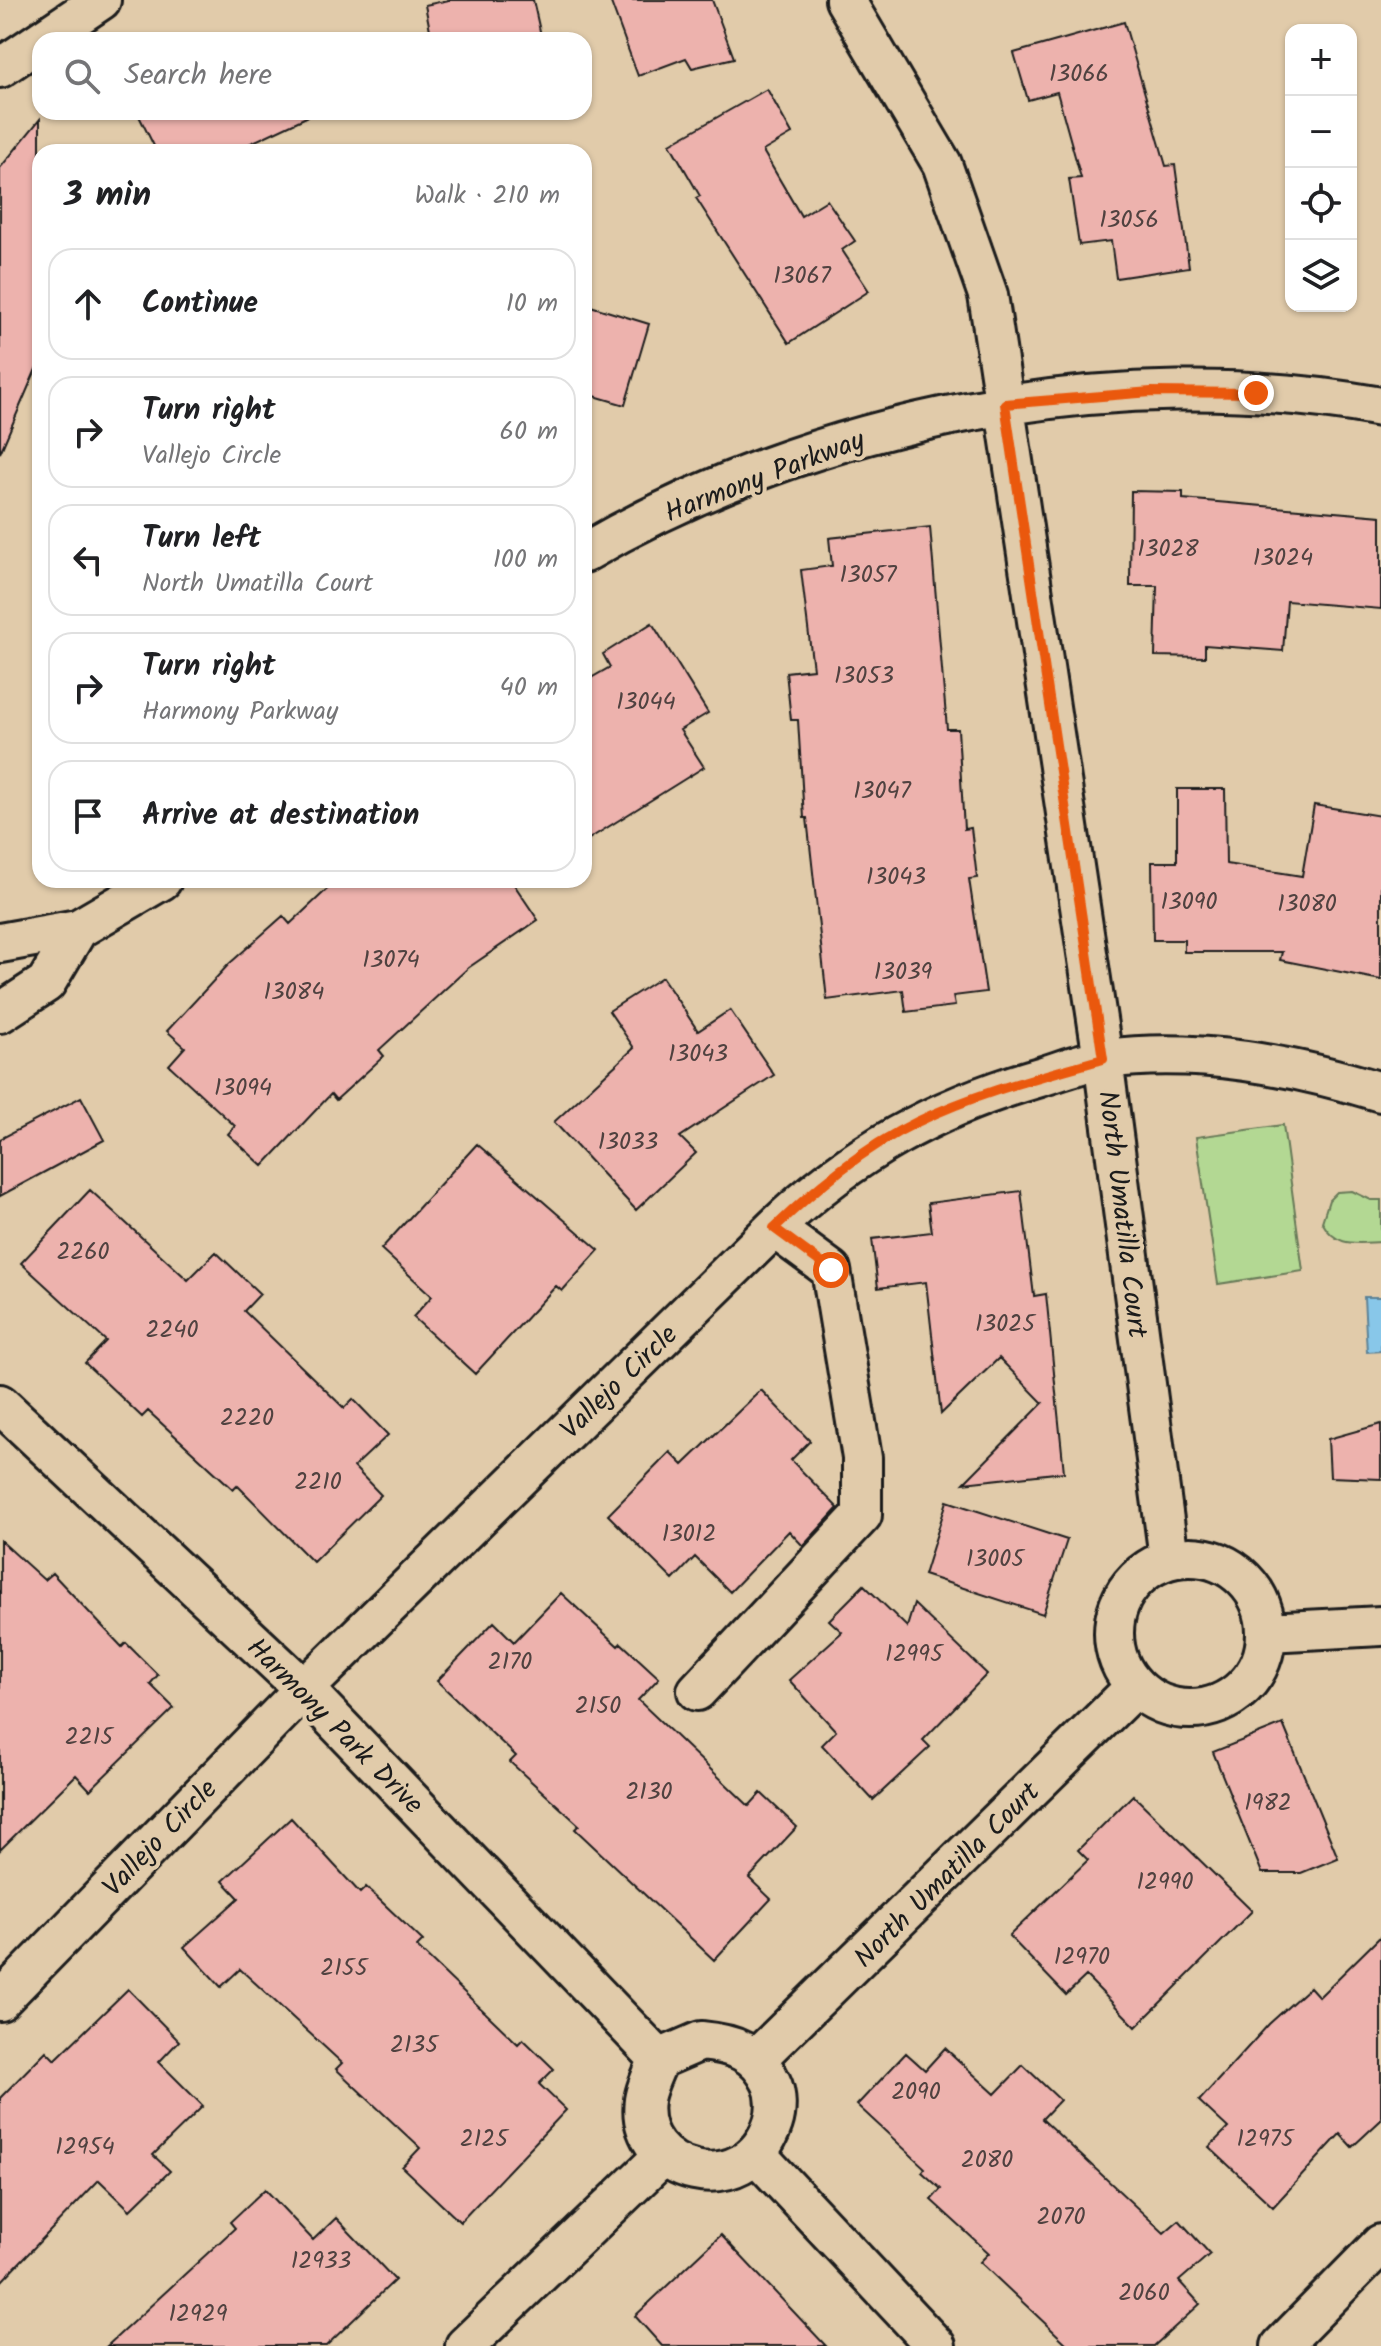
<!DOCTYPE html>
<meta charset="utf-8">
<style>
:root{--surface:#fff;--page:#f2f2f2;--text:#202124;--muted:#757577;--line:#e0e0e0}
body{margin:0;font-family:Kalam,sans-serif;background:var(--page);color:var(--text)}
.controls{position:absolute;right:24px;top:24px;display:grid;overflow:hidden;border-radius:16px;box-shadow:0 2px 6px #0004}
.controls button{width:72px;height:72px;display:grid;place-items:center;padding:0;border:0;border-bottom:2px solid var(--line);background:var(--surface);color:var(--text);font:40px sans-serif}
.stop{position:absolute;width:24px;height:24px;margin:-18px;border:6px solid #ea580c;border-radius:50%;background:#fff}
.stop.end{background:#ea580c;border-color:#fff;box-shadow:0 2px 8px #0008}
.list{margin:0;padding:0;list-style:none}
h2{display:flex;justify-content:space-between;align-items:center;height:104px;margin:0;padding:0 32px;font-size:34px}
h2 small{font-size:26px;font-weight:400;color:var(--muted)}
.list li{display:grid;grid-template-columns:52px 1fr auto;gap:24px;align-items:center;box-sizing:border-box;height:112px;margin:0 16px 16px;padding:0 16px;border:2px solid var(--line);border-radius:24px}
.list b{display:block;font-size:30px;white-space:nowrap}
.list p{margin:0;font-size:26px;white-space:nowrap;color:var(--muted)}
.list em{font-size:26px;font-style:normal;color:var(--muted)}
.icon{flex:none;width:44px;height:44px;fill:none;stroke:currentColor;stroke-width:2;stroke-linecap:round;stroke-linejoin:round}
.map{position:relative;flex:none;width:1381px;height:2346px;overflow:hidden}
.search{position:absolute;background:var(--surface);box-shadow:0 2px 6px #0004;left:32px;top:32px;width:560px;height:88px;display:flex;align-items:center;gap:20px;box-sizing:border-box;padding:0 28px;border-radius:24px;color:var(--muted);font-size:30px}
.panel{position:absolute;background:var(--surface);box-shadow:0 2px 6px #0004;left:32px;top:144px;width:560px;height:744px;border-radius:24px}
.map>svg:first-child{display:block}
.green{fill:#b3d893;stroke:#687a58;stroke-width:2}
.water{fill:#88c7e9;stroke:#5d8397;stroke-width:2}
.building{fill:#edb2ad;stroke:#1c1c1c;stroke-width:2}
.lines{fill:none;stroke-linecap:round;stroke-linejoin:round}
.minor-casing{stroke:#1c1c1c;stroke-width:44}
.minor{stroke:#e1cbaa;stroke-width:38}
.route{stroke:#ea580c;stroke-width:10}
.labels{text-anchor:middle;stroke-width:8;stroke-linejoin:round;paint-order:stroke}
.number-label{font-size:24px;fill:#504240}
.street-label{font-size:28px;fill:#1c1c1c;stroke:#e1cbaa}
</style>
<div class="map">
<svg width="1381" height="2346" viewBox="0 0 1381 2346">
<rect width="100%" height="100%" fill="#e1cbaa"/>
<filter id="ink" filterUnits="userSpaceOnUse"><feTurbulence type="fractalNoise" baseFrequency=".0125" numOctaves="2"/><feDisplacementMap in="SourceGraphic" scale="16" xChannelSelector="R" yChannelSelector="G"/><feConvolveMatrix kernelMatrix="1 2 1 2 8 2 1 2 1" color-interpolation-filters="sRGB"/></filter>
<g filter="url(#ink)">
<path class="green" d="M1283,1125L1303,1271L1218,1284L1196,1137Z
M1352,1191L1371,1200H1381V1242C1355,1243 1336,1248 1322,1222L1329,1200L1337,1192Z"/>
<path class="water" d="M1364,1297H1381V1351L1367,1352Z"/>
<path class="building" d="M449,0H533L542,40H432L425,5Z
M610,0H712L734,58L692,68L686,58L638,76Z
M1124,22L1166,166L1175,165L1189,267L1116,278L1111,241L1079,245L1069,179L1081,178L1057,92L1028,100L1014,53Z
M767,89L792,134L763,151L801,216L827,200L855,241L842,250L869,291L789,343L696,198L700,196L670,144Z
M137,112H317L232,152H157Z
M40,119V360L0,453V168Z
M584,304L649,324L625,405L584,393Z
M1131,491L1183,492V499L1381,516V609L1287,601L1283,651L1205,645V657L1155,656L1157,586H1130Z
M930,527L947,729H958L964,829L971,828L977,878L969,879L986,992L953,996L955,1006L906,1012L903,990L827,1000L807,818H804L798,720H791L786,672L813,669L801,570L832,566L829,538Z
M652,623L708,713L680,730L704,767L584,842V682L610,667L603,654Z
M1177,789H1225L1226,864L1302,876L1314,805L1381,816V980L1280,960L1282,952H1184V940H1153L1152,862H1177Z
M337,880H511L538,920L468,968L379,1050L384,1056L336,1100L331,1094L263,1166L228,1134L235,1126L169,1065L185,1047L167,1031L229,964L283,916L290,924Z
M662,977L698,1031L730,1010L774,1075L680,1137L696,1153L636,1210L554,1122L634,1048L609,1011Z
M81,1097L104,1140L0,1196V1139Z
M477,1144L599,1250L562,1291L556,1286L475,1374L413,1317L432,1296L381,1249Z
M90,1190L188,1280L216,1252L260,1294L244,1311L344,1408L353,1399L388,1435L354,1467L381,1495L313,1562L237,1485L233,1489L148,1411L142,1417L85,1363L106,1341L21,1263Z
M1021,1191L1034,1296L1046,1294L1064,1472L964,1483L1043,1403L999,1358L941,1414L926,1282L878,1288L872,1239L932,1232L928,1203Z
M761,1390L810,1441L791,1460L838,1508L803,1546L789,1531L730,1592L695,1557L673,1580L608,1515L670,1452L683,1465Z
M1381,1424V1479L1330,1477L1328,1439Z
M947,1501L1067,1540L1043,1614L924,1575Z
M0,1540L44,1580L52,1573L122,1647L126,1643L158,1675L150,1684L174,1708L90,1790L76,1775L0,1850Z
M864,1585L907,1627L914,1604L987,1674L923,1740L930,1747L873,1800L822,1745L836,1731L789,1680L842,1632L829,1620Z
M561,1593L618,1646L621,1643L659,1678L638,1700L749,1806L761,1793L797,1827L749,1878L771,1899L714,1960L575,1829L579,1825L510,1762L516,1756L437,1681L494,1622L514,1642Z
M1283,1724L1338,1858L1301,1873H1262L1213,1752Z
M1133,1795L1252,1911L1136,2027L1086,1976L1066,1995L1009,1936L1088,1860L1078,1850Z
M291,1818L360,1893L366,1887L423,1941L417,1947L518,2044L523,2039L554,2069L539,2084L566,2110L460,2222L402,2167L420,2148L336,2069L342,2063L240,1969L221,1987L184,1947L239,1898L223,1881Z
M1381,1936V2120L1352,2147L1340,2134L1273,2207L1209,2147L1228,2128L1199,2101L1269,2024L1310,1987L1319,1997Z
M128,1989L179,2041L159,2062L203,2106L153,2155L170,2171L130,2210L99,2180L0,2283V2098L46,2051L55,2060Z
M945,2048L995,2094L1023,2065L1060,2100L1042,2119L1164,2233L1179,2220L1210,2254L1179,2281L1200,2304L1154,2346H1069L980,2262L989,2253L931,2200L941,2189L922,2172L925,2168L857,2105L906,2053L925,2070Z
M265,2189L313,2240L336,2218L395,2280L326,2346H107L235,2228L230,2222Z
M721,2235L826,2346H662L635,2316Z"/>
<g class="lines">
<defs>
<path id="minor" d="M845,0L942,164L988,295L1103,1059L1169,1558
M0,68L101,0
M584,553C815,418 1117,359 1381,407
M0,943L78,929L162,880
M0,1013L46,983L78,929
M0,1404L304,1689L659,2059
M1114 1633a76 76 0 1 1 152 0a76 76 0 1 1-152 0Z
M1267,1632L1381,1626
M697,1691L862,1515V1458L831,1270L774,1228
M0,2001L304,1689L774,1228C852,1153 936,1107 1040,1077C1061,1071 1083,1061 1105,1059C1199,1047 1292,1065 1381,1092
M701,2041C732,2044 756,2051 771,2082C777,2094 777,2111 773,2123C746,2205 634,2174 644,2100C646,2087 653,2072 659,2059Z
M756,2059L1135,1687
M757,2155L936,2346
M465,2346L664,2155
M1281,2346L1381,2244"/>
</defs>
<use href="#minor" class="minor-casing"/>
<use href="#minor" class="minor"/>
</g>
</g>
<g class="lines" filter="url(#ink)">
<path class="route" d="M831,1270L774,1228C816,1188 863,1148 917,1122C976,1093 1040,1077 1103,1059L1005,404L1151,392L1256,393"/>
</g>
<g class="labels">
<g class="number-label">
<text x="1079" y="81">13066</text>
<text x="1129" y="227">13056</text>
<text x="802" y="283">13067</text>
<text x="1168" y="556">13028</text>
<text x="1283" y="565">13024</text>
<text x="868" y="582">13057</text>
<text x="864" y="683">13053</text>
<text x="646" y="709">13044</text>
<text x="882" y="798">13047</text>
<text x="896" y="884">13043</text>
<text x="1189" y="909">13090</text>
<text x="1307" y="911">13080</text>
<text x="391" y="967">13074</text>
<text x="903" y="979">13039</text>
<text x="294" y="999">13084</text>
<text x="698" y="1061">13043</text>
<text x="243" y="1095">13094</text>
<text x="628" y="1149">13033</text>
<text x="83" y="1259">2260</text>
<text x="1005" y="1331">13025</text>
<text x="172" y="1337">2240</text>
<text x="247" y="1425">2220</text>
<text x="318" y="1489">2210</text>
<text x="689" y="1541">13012</text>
<text x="995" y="1566">13005</text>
<text x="914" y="1661">12995</text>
<text x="510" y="1669">2170</text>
<text x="598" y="1713">2150</text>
<text x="89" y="1744">2215</text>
<text x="649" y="1799">2130</text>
<text x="1268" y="1810">1982</text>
<text x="1165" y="1889">12990</text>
<text x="1082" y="1964">12970</text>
<text x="344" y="1975">2155</text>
<text x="414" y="2052">2135</text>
<text x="916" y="2099">2090</text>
<text x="484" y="2146">2125</text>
<text x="1265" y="2146">12975</text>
<text x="85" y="2154">12954</text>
<text x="987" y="2167">2080</text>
<text x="1061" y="2224">2070</text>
<text x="321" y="2268">12933</text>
<text x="1144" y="2300">2060</text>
<text x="198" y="2321">12929</text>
</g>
<g class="street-label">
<text transform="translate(764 475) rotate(-21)" y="10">Harmony Parkway</text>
<text transform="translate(1124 1214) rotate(83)" y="10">North Umatilla Court</text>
<text transform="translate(618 1381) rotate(-44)" y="10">Vallejo Circle</text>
<text transform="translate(336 1725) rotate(45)" y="10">Harmony Park Drive</text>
<text transform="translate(159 1837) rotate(-46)" y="10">Vallejo Circle</text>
<text transform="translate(946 1874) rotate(-45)" y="10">North Umatilla Court</text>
</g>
</g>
</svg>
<div class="controls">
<button>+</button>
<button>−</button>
<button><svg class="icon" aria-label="locate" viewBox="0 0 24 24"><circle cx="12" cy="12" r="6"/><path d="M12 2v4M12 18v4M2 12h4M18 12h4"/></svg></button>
<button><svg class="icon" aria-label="layers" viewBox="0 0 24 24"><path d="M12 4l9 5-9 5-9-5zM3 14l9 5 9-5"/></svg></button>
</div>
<div class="stop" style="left:831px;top:1270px"></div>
<div class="stop end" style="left:1256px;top:393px"></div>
<div class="search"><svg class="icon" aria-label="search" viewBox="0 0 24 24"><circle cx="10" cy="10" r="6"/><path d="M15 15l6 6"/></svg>Search here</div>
<section class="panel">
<h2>3 min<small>Walk · 210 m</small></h2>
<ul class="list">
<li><svg class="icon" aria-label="ahead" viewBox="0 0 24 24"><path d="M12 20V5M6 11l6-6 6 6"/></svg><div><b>Continue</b></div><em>10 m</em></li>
<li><svg class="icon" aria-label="right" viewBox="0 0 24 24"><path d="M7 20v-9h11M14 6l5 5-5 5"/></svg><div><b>Turn right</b><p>Vallejo Circle</p></div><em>60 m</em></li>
<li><svg class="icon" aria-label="left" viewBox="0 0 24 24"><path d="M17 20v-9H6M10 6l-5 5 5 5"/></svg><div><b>Turn left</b><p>North Umatilla Court</p></div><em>100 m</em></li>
<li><svg class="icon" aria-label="right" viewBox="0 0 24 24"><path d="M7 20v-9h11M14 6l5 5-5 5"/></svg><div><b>Turn right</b><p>Harmony Parkway</p></div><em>40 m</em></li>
<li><svg class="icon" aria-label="arrive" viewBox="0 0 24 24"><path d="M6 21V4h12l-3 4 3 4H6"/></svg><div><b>Arrive at destination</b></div></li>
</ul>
</section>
</div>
